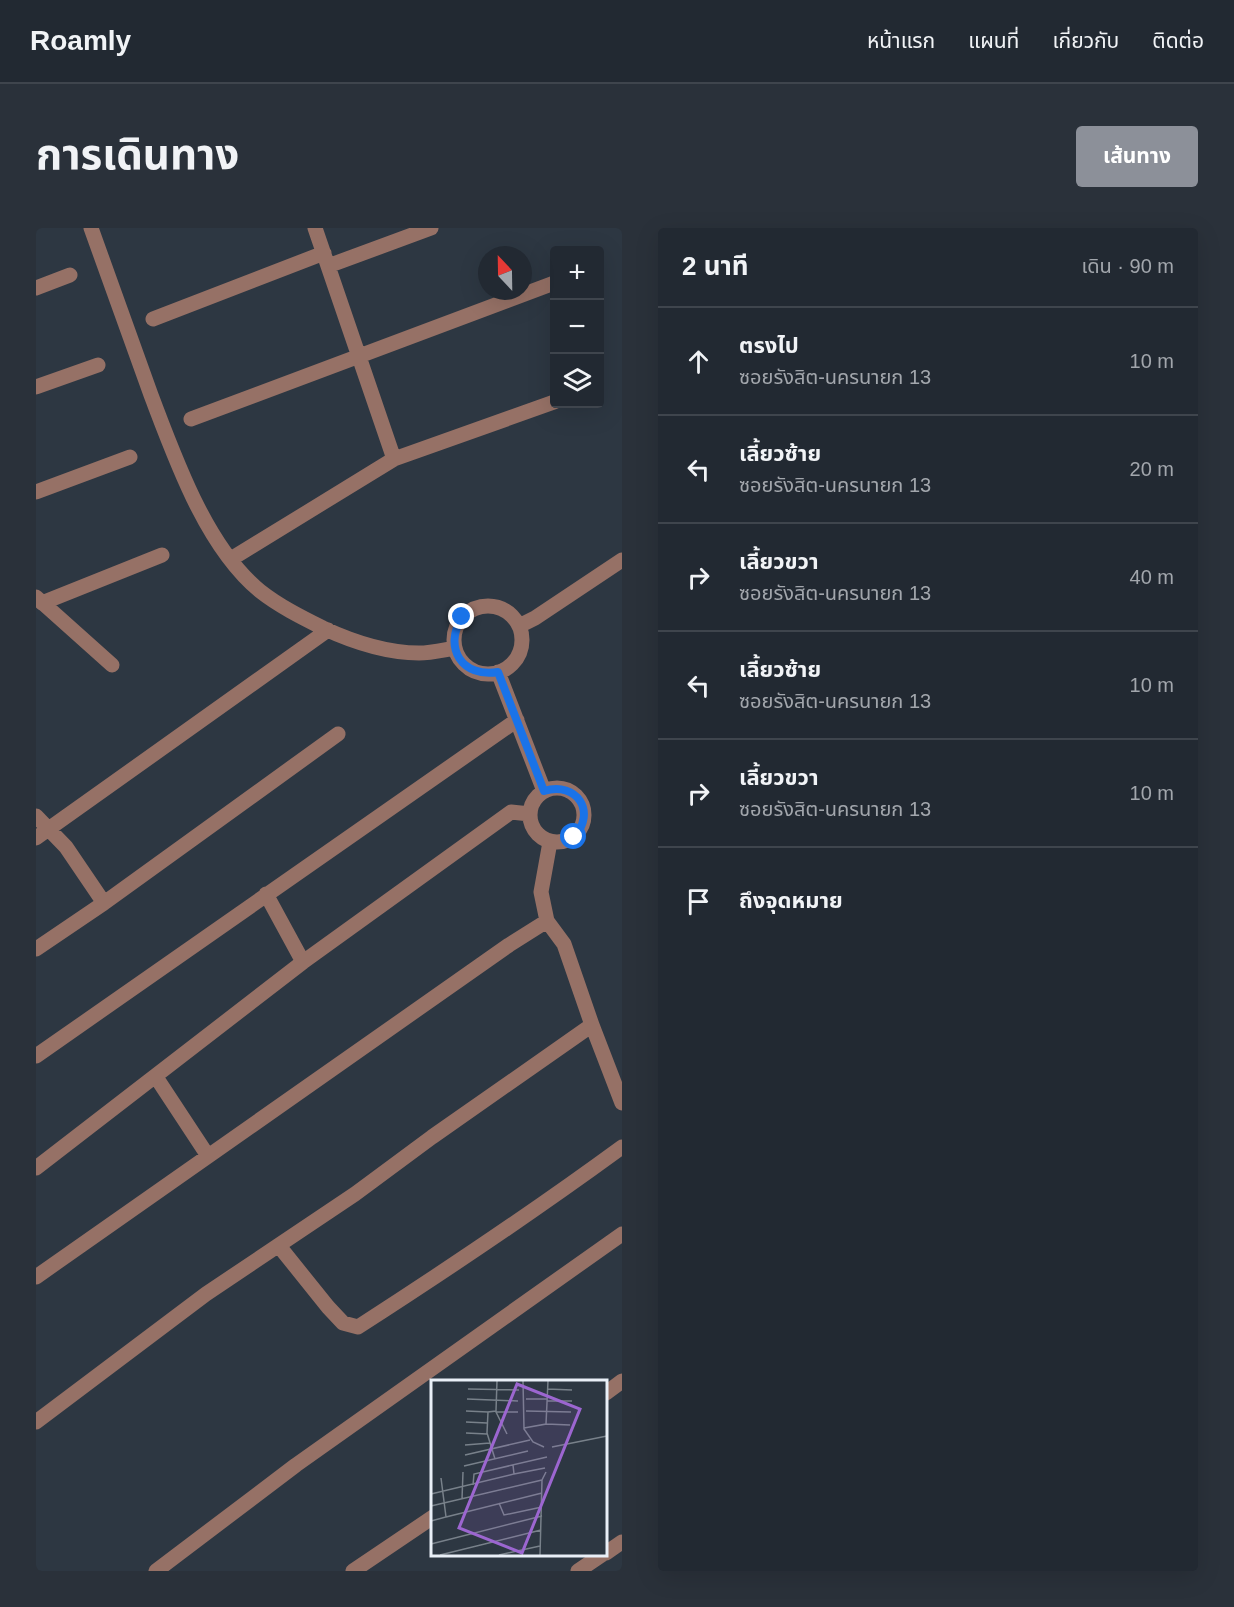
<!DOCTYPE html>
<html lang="th">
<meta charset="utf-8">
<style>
:root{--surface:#222932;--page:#2a313a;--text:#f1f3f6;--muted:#a2a6ac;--line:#3f454d;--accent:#8c9099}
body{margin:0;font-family:Helvetica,"Noto Sans Thai",sans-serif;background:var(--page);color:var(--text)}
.controls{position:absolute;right:18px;top:18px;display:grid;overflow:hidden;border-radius:6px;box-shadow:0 6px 24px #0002}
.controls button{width:54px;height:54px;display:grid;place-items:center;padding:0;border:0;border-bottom:2px solid var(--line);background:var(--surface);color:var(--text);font:30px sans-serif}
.compass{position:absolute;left:442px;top:18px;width:54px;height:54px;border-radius:50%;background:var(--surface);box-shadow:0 6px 24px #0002;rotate:338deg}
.stop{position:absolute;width:18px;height:18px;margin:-14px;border:4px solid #1a73e8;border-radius:50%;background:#fff}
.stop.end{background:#1a73e8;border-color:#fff;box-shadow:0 2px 6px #0008}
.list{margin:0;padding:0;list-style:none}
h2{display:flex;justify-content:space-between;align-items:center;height:78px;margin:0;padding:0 24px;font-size:26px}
h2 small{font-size:20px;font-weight:400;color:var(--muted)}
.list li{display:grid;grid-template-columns:39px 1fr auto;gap:18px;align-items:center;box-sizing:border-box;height:108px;padding:0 24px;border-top:2px solid var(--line)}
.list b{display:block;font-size:22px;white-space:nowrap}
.list p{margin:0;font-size:20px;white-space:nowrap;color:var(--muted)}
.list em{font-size:20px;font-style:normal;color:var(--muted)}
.icon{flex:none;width:33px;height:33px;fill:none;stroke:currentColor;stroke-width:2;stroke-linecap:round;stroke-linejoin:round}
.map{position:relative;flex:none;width:586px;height:1343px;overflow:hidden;border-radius:6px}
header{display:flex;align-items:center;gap:36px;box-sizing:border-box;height:84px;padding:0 30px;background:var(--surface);border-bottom:2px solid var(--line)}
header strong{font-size:28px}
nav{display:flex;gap:33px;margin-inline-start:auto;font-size:21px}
.intro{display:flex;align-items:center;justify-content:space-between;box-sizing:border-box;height:144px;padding:0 36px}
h1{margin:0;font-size:42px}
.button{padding:15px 27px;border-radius:6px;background:var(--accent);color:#fff;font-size:21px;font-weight:700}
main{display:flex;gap:36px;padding:0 36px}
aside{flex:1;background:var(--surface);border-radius:6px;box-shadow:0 6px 24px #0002}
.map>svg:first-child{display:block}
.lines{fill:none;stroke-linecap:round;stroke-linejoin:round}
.minor{stroke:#967166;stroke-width:15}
.route{stroke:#1a73e8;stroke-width:8}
.inset-road{fill:none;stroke:#78818a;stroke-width:1.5}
.view{fill:#9c66d0;fill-opacity:0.15;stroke:#9c66d0;stroke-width:3}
.inset-edge{fill:none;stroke:#e9eff7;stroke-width:3}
</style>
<header>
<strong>Roamly</strong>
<nav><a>หน้าแรก</a><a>แผนที่</a><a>เกี่ยวกับ</a><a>ติดต่อ</a></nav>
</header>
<div class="intro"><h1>การเดินทาง</h1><a class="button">เส้นทาง</a></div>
<main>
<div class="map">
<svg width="586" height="1343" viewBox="0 0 586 1343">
<rect width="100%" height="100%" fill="#2d3742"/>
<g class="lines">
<path class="minor" d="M55,0C75,56 95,111 115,167C139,230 170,319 224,363C243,378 265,389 287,400C315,413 350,425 383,425C394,425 407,422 419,420
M292,38L395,0
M0,60L34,47
M117,91L288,25
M0,159L62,137
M155,191L518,55
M358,231L518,174
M0,264L94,229
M195,331L358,231L279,0
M0,369L76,437
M6,375L126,327
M418 412a34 34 0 1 1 68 0a34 34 0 1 1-68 0Z
M483,398L499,390L586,332
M462,444L508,563
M494 587a27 27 0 1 1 54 0a27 27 0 1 1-54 0Z
M0,588L30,619L68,675
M0,610L292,402
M514,614L505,664L511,693L528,716L556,797L586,875
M0,721L68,675L302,506
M267,734L475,584L494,586
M0,828L481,492
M120,849L172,928
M0,940L267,734L230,666
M243,1018L292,1079L307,1095L322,1099C412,1041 500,982 586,919
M0,1049L473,717L511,693
M570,1165L586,1153
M0,1194L170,1066L319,966L396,909L556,797
M570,1325L586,1314
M120,1343L260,1237L586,1006
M317,1343L397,1289
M542,1343L567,1326"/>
</g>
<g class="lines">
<path class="route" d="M426,389C407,420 426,450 462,444L508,563C541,553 561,584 538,609"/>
</g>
<g transform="translate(395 1152)">
<rect width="176" height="176" fill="#2d3742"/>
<path class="inset-road" d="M92,1L93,49L102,62L113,67M37,9L88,10M116,9L141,10M36,19L87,21M95,19H116M116,21H141M35,31L57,32M95,31L140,32M35,42L56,43M115,44L139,45M93,48L115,44L117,1M35,53L56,54M76,54L65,32H87M34,65L59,63M121,67L176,56M34,75L99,60M64,79L56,53L57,32L65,31L66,1M33,86L97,71M83,94L114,88M42,105L43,94L116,77M0,114L83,94L82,85M31,119L32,92M68,123L73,135L111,127M0,126L111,100M15,137L111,113M0,141L15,137L10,98M0,164L111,136M9,175L110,150M68,175L109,166M109,175L111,100L115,92"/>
<path class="view" d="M86,4L149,29L91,173L28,148Z"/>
<rect width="176" height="176" class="inset-edge"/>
</g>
</svg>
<div class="controls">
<button>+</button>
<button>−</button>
<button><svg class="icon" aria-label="layers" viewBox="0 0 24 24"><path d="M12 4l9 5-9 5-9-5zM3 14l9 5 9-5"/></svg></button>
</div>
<svg class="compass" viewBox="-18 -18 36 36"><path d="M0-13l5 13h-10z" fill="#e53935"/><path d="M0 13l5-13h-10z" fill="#a2a6ac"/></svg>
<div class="stop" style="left:538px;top:609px"></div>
<div class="stop end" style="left:426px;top:389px"></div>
</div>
<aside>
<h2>2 นาที<small>เดิน · 90 m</small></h2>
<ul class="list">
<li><svg class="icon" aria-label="ahead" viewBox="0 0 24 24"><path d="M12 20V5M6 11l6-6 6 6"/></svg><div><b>ตรงไป</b><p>ซอยรังสิต-นครนายก 13</p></div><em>10 m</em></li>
<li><svg class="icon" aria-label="left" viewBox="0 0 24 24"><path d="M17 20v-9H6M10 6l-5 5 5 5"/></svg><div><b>เลี้ยวซ้าย</b><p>ซอยรังสิต-นครนายก 13</p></div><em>20 m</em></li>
<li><svg class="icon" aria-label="right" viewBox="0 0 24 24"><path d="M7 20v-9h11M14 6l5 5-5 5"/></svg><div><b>เลี้ยวขวา</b><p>ซอยรังสิต-นครนายก 13</p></div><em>40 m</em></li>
<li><svg class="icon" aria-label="left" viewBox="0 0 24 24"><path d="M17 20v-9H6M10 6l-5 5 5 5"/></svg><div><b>เลี้ยวซ้าย</b><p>ซอยรังสิต-นครนายก 13</p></div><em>10 m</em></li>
<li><svg class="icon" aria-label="right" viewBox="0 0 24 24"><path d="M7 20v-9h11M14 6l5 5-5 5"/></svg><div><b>เลี้ยวขวา</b><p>ซอยรังสิต-นครนายก 13</p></div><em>10 m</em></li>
<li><svg class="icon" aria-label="arrive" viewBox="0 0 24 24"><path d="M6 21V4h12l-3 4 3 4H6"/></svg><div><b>ถึงจุดหมาย</b></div></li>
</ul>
</aside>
</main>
